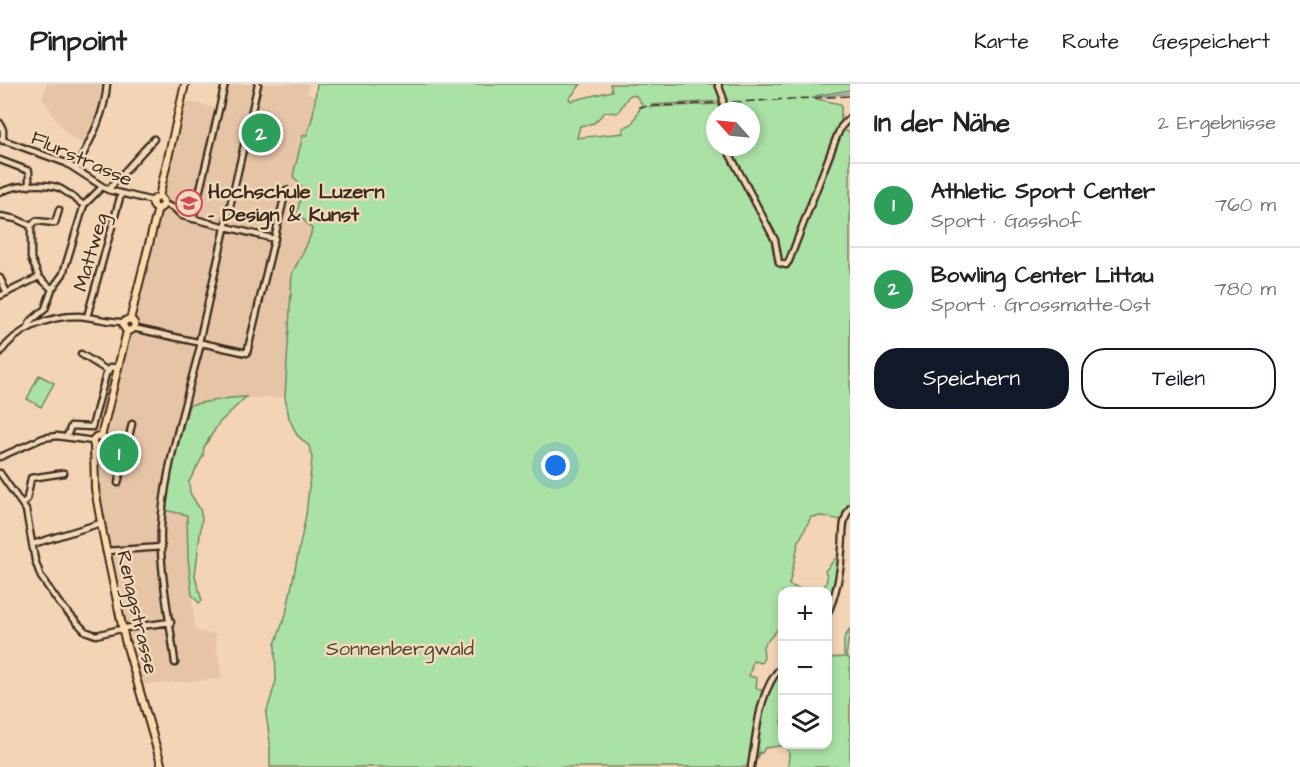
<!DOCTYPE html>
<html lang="de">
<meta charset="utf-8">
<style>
:root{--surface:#fff;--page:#f2f2f2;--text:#222;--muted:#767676;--line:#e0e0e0;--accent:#111827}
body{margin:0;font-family:"Architects Daughter",sans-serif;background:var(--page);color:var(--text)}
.controls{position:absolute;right:18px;bottom:18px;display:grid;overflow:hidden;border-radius:12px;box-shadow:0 3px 9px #0003}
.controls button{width:54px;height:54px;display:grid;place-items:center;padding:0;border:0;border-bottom:2px solid var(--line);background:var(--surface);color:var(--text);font:30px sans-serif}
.compass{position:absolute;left:706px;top:18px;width:54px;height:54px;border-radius:50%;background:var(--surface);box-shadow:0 3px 9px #0003;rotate:297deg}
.you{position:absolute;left:556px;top:382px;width:21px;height:21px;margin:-15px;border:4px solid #fff;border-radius:50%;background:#1a73e8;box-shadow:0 0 0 9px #1a73e833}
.badge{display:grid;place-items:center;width:39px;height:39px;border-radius:50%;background:var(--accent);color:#fff;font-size:20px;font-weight:700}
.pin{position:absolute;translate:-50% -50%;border:3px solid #fff;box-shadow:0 2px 6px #0006}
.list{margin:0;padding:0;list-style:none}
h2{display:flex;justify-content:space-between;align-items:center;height:78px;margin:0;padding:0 24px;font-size:26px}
h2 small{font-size:20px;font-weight:400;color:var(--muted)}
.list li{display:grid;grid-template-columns:39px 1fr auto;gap:18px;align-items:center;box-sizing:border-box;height:84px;padding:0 24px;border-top:2px solid var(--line)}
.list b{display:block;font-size:22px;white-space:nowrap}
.list p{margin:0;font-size:20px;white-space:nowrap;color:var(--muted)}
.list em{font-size:20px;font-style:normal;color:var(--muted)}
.actions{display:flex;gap:12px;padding:18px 24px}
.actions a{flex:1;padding:14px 0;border:2px solid var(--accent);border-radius:24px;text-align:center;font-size:21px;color:var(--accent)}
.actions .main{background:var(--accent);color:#fff}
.icon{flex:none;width:33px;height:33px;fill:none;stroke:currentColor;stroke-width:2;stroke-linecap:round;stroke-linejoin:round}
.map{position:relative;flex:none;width:850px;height:683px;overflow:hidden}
header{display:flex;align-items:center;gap:36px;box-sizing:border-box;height:84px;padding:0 30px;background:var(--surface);border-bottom:2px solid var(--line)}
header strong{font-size:28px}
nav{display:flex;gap:33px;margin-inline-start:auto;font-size:21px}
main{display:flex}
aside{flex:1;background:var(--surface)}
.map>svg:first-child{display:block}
.built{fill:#e6c4a6}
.green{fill:#aae1a5;stroke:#728662;stroke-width:1.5;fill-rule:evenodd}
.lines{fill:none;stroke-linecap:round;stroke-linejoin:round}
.stream{stroke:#70949f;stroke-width:1.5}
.minor-tunnel{stroke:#ceb398;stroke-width:4.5;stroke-dasharray:4.5 2;stroke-linecap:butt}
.minor-casing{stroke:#3b2a1e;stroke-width:9}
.major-casing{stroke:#3b2a1e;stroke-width:10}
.minor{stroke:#f1d9b9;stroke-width:4.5}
.major{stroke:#fedbac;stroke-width:6}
.rail{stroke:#3b2a1e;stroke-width:1.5;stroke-dasharray:9 4.5;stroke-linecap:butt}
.minor-bridge-casing{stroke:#3b2a1e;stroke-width:9;stroke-linecap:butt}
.minor-bridge{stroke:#f1d9b9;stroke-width:4.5}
.labels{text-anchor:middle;stroke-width:5;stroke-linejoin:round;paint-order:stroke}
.street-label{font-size:20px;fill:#3b2a1e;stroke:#f1d9b9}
.poi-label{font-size:20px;font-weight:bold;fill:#3b2a1e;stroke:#f1d9b9;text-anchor:start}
.park-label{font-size:20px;fill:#4c4532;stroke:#f1d9b9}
</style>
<header>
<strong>Pinpoint</strong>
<nav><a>Karte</a><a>Route</a><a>Gespeichert</a></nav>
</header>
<main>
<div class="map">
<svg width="850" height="683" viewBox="0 0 850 683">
<rect width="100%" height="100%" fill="#f3d5b6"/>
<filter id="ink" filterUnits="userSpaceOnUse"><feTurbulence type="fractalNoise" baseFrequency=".0167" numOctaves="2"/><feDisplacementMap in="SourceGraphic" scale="12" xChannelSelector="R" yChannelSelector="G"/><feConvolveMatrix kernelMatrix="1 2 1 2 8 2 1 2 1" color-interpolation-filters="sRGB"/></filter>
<g filter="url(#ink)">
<path class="built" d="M47,0H104L100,23L85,61L65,49L42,14Z
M227,0H309L307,10L314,12L313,31L307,52L303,51L295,82L296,98L303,105V135L312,145L310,158L299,175L292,190L285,313L230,314L189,321L166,411L178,428L187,430L188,474L195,547L215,550L222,595L142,601L99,419L100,381L185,17L221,25Z"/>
<path class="green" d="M317,0H581L569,15L571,17L612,7L610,0H716L721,11V17L651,21L650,23L721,20V27H715V63H725L773,157L775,178L781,184L788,183L841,46L850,48V421L841,436L822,432L811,433L799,457L789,501L806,507L782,508V581L776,577L781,559L779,557L780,547L778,545L763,562L764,574L761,579L753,577L749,592L757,594L756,604L765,608L750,683H270V658L266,630L276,597L275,560L286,530L306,431L312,374L309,362L297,351L289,334L285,313L292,190C299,174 309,162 312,145L303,135L296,133L303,105L293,92L303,51H307L313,31ZM630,11L636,12L642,20L632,40L623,44V49L577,54L580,42L594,39L605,28L617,29C621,26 624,17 630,11Z
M719,0H850V6L816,12V15L841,20V38L789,176L785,180L780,176L775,154L727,63H751V27H724Z
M39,291L54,299L41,323L27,315Z
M246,313L219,339L204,363L203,372L189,398L190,409L200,425L202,434L195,492L202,517L199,519L192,511L188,474L187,431L164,426L172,384L189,321L230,314Z
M839,470L837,499L828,526V508H821C825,503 830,493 825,487Z
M850,544L846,573L850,575V683H788L789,669L786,661L765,664L762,669L759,668L758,674L756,672C754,659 763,610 771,598C774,593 779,588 782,583V660H828V574L844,573V555Z"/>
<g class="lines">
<path class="stream" d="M812,14L850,9"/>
<path class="minor-tunnel" d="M110,360L124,364"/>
<defs>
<path id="minor" d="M718,0L723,13
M0,39L3,46V57
M0,55L66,79L108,106L153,117
M726,63L775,156L779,179L786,181L789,177L837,52L841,43L850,33
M0,76L29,87V102
M76,84C90,57 105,31 107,0
M108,106L154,55
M0,108C16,101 43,98 59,104C68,108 75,116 84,121
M164,120L174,124L182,132L275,155
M0,132L16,135L31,142V174L39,193L52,205
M193,135L225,0
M31,142L36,137L55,139L59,126
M0,194L7,209
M0,212L39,193
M87,233L121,110
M28,244L30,238L45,225L52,205L63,190L84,121L102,103
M133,244L247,269L286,106
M199,258L258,0
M0,269C16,245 49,232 78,232C93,233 108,238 124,238
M81,270L108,287
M67,352L71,342L92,343L106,290L111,283L118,284
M104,359L110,360
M124,364L126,365L132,340
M0,373L43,354L57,352L93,357
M0,389L26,426L35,476L41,493L59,519L85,547L96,551L125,544L171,538
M118,399L126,365
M23,420L27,415L31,394L64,389
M33,460L101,439
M106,467L162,463
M828,529C837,508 841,488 842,465C844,449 841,438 850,424
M175,579C170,536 159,486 161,443C165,382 186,318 201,259
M751,683C757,649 758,607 782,582"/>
<path id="major" d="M159,113L185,0
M152.5 119a5.5 5.5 0 1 1 11 0a5.5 5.5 0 1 1-11 0Z
M123.5 241a5.5 5.5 0 1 1 11 0a5.5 5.5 0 1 1-11 0Z
M130,236L158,124
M93 358a6 6 0 1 1 12 0a6 6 0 1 1-12 0Z
M101,353L127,247
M94,362L95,405L103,450L125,556L162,683"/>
</defs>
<use href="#minor" class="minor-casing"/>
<use href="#major" class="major-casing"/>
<use href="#minor" class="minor"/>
<use href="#major" class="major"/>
<path class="rail" d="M638,23L850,12"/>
<defs>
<path id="minor-bridge" d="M723,13V25"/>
</defs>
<use href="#minor-bridge" class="minor-bridge-casing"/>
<use href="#minor-bridge" class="minor-bridge"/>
</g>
</g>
<defs>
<symbol id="university-ring" viewBox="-11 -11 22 22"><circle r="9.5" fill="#f1d9b9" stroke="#d1495b" stroke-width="1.5"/><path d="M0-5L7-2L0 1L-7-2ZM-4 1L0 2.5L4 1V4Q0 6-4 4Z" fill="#d1495b"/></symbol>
</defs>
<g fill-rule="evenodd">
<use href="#university-ring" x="174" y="104" width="30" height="30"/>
</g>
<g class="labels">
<g class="street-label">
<text transform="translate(82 74) rotate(24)" y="7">Flurstrasse</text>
<text transform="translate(90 168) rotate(-74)" y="7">Mattweg</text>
<text transform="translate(138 528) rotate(77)" y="7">Renggstrasse</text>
</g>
<g class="poi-label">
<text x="208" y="114">Hochschule Luzern<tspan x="208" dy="23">- Design &amp; Kunst</tspan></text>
</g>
<g class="park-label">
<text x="400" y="571">Sonnenbergwald</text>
</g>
</g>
</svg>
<div class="controls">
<button>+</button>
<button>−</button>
<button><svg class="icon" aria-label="layers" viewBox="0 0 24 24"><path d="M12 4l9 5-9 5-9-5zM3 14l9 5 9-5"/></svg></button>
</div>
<svg class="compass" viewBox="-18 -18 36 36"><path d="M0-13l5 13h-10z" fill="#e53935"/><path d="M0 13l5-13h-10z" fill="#767676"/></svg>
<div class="you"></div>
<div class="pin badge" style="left:119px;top:369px;background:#2e9e5b">1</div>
<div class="pin badge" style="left:261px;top:49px;background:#2e9e5b">2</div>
</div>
<aside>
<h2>In der Nähe<small>2 Ergebnisse</small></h2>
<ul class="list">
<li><span class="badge" style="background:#2e9e5b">1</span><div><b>Athletic Sport Center</b><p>Sport · Gasshof</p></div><em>760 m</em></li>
<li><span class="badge" style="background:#2e9e5b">2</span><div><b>Bowling Center Littau</b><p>Sport · Grossmatte-Ost</p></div><em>780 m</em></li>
</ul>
<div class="actions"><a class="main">Speichern</a><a>Teilen</a></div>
</aside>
</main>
